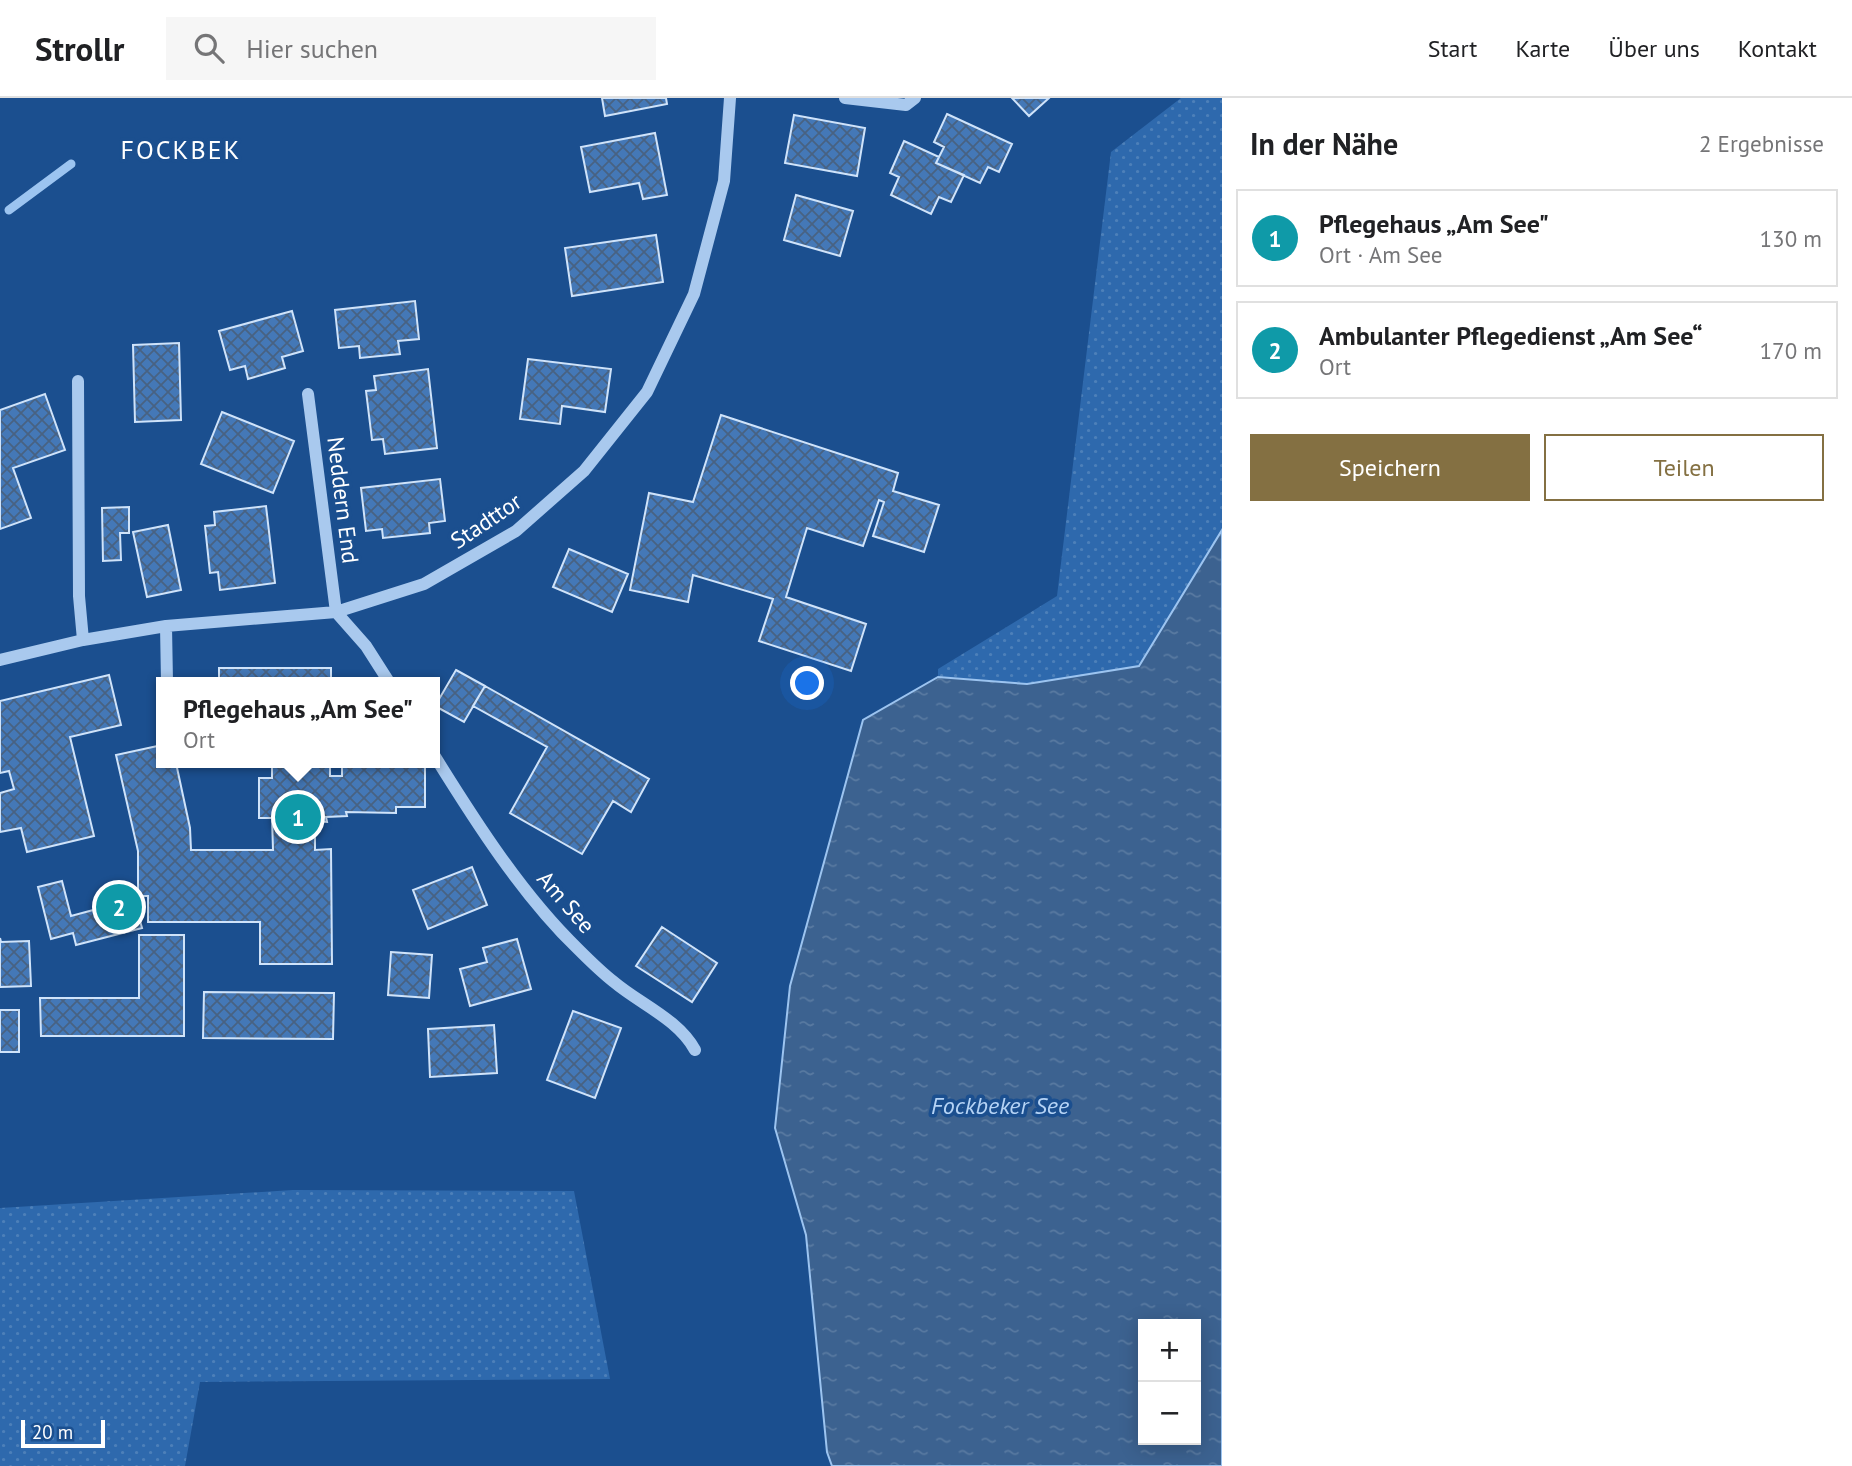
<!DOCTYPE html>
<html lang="de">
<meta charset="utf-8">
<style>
:root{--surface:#fff;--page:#f6f6f6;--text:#202124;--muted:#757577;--line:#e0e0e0;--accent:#847042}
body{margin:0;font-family:"PT Sans",sans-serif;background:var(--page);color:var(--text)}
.controls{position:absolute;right:21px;bottom:21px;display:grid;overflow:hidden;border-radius:0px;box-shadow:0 4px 18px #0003}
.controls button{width:63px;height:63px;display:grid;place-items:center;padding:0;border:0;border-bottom:2px solid var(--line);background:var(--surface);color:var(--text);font:35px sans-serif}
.scale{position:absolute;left:21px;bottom:18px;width:84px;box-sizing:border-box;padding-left:7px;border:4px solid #fff;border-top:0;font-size:19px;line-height:24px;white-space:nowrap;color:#fff;-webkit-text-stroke:5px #1b4f8f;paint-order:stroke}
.you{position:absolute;left:808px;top:586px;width:24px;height:24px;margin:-18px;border:5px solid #fff;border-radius:50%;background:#1a73e8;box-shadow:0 0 0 10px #1a73e833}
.badge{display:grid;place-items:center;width:46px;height:46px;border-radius:50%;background:var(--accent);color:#fff;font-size:23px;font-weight:700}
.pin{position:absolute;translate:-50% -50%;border:4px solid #fff;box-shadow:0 2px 7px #0006}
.popup{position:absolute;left:156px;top:579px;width:284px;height:91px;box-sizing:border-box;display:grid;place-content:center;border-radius:0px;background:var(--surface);filter:drop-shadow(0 2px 5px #0005);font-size:23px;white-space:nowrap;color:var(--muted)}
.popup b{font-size:26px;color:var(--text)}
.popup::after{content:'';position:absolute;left:50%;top:100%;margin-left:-14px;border:14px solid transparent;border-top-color:var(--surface)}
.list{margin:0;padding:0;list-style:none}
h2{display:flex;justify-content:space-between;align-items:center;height:91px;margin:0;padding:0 28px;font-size:30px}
h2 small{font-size:23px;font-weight:400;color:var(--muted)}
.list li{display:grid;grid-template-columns:46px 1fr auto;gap:21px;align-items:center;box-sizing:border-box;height:98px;margin:0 14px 14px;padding:0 14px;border:2px solid var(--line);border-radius:0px}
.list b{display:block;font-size:26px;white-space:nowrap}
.list p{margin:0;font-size:23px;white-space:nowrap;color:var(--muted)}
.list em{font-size:23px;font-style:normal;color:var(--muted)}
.actions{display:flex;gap:14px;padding:21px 28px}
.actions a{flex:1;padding:16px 0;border:2px solid var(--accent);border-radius:0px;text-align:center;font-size:24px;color:var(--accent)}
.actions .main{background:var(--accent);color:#fff}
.icon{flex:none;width:38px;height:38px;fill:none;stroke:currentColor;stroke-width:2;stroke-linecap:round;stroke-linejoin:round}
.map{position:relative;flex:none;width:1222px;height:1368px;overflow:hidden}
header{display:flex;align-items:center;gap:42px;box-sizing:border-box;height:98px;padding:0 35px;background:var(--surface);border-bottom:2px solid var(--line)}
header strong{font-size:33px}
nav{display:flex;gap:38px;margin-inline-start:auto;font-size:24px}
.search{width:490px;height:63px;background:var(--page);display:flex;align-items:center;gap:18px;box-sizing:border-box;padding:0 24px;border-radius:0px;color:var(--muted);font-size:26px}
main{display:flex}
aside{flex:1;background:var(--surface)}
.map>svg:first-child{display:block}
.grass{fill:url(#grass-dots)}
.water{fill:url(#water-ripples);stroke:#9cc4f0;stroke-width:2;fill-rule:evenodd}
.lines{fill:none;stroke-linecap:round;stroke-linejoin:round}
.stream{stroke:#9cc4f0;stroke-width:9}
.building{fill:url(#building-cross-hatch);stroke:#cfe3fa;stroke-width:2}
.minor{stroke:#a9c9ee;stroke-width:12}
.labels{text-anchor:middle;stroke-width:7;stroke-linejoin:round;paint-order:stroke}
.street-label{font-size:23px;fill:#fff;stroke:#1b4f8f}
.water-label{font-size:24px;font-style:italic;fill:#b5d3f5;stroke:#1b4f8f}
.quarter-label{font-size:26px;letter-spacing:2px;fill:#fff;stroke:#1b4f8f}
</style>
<header>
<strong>Strollr</strong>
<div class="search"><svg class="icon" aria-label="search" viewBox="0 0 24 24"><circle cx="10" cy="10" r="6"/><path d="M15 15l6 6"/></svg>Hier suchen</div>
<nav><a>Start</a><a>Karte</a><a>Über uns</a><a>Kontakt</a></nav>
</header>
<main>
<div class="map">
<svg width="1222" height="1368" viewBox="0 0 1222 1368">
<defs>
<pattern id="grass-dots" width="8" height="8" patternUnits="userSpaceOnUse" patternTransform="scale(1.75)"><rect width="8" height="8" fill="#2e69ad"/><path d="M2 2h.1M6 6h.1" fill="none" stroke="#4d80b9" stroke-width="1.8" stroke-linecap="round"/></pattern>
<pattern id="water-ripples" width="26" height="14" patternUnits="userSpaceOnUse" patternTransform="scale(1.75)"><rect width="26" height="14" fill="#3c6290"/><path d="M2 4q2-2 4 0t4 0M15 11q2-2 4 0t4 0" fill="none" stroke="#597aa1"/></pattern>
<pattern id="building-cross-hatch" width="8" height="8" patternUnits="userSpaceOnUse" patternTransform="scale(1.75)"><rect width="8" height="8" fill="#4478b7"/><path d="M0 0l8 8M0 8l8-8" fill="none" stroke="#486282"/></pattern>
</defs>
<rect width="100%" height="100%" fill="#1b4f8f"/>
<path class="grass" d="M1181,0H1222V432L1139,568L1027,586L938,579V571L1057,498L1111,54Z
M293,1092L574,1093L610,1281L200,1284L185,1368H0V1110Z"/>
<path class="water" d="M1222,432V1368H832L827,1354L806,1137L775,1030L790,888L863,622L938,579L1027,586L1139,568ZM1143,1226H1196V1342H1143Z"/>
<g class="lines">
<path class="stream" d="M9,112L71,66"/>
</g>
<path class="building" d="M602,0H666L667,6L605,18Z
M1012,0H1049L1029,18Z
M947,16L1012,46L999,74L988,69L980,85L936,65L944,49L934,44Z
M794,17L865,30L857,78L785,65Z
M655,35L667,97L643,101L639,85L590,94L581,49Z
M904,43L939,59L936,65L964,77L951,104L939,99L931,116L891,97L899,79L890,75Z
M796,97L853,113L840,158L784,142Z
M656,137L663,184L572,198L565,150Z
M415,203L419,241L398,243L400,256L360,260L359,248L339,250L335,212Z
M292,213L303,253L282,259L285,270L248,281L245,268L230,272L219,233Z
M179,245L181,322L135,324L133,247Z
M528,261L611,271L605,314L562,308L560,326L520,321Z
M428,271L437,350L385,356L383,341L372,342L366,293L376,292L374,278Z
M45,296L65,352L13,370L31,420L0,431V312Z
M222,314L294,343L273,395L201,366Z
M721,317L898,375L893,393L939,407L924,454L873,438L884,404L879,402L863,448L807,430L786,499L866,526L851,573L759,543L773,501L693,477L688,504L630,492L649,395L693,404Z
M440,381L445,423L429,425L430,435L383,440L382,431L366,433L361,390Z
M266,408L275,485L220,492L218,474L210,475L205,428L215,427L214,414Z
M129,409V435H120L121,462L103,463L102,410Z
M168,427L181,492L147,499L133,434Z
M569,451L628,476L612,514L553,489Z
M219,570H331V584H219Z
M456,572L485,588L464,624L435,608Z
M109,577L121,627L70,639L94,738L27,754L21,730L0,734V695L14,691L9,673L0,675V603Z
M485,588L649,681L631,714L613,703L582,756L510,715L547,649L473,608Z
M162,647V665H176L190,730L191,752H273L272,720H259V680H272V665H330V678H342V665L425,666V709H396V715L346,714L347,718L326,719L327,724L315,723V752L331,751L332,866H260V824H148V798H138V753L116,657Z
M472,769L487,807L428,831L413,792Z
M62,783L71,818L134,801L142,830L76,847L73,835L51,841L38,789Z
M662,829L717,865L692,904L636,868Z
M139,837H184V938H41L40,900H139Z
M0,840L1,844L29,843L31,888L0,889Z
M517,841L531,891L470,908L460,871L487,864L483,850Z
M391,854L432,857L429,900L388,897Z
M204,894L334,895L333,941L203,940Z
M0,912H19V954H0Z
M573,913L621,930L595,1000L547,982Z
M494,927L497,975L430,979L428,931Z"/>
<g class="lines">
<path class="minor" d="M845,0L906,7L915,0
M78,283L79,498L83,542
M308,296L336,514
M336,514L366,548L389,584
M166,528L167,584
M0,562L83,542L166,528L336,514L424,486L516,433L584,373L647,294L694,196L724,83L730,0
M434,657C475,723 522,797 578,851C589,862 601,874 614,884C640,906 678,921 695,952"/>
</g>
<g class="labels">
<g class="street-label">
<text transform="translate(343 402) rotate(83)" y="8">Neddern End</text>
<text transform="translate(486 423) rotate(-34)" y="8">Stadttor</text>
<text transform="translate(566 804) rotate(49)" y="8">Am See</text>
</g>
<g class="water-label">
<text x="1000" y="1016">Fockbeker See</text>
</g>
<g class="quarter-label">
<text x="181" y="61">FOCKBEK</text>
</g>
</g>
</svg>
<div class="controls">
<button>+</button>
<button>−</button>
</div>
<div class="scale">20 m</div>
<div class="you"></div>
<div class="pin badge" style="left:298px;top:719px;background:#0f9aa8">1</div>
<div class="popup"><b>Pflegehaus „Am See&quot;</b>Ort</div>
<div class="pin badge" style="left:119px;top:809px;background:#0f9aa8">2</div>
</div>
<aside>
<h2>In der Nähe<small>2 Ergebnisse</small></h2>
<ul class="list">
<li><span class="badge" style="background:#0f9aa8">1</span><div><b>Pflegehaus „Am See&quot;</b><p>Ort · Am See</p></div><em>130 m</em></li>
<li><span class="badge" style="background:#0f9aa8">2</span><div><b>Ambulanter Pflegedienst „Am See“</b><p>Ort</p></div><em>170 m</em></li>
</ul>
<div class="actions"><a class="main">Speichern</a><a>Teilen</a></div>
</aside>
</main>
